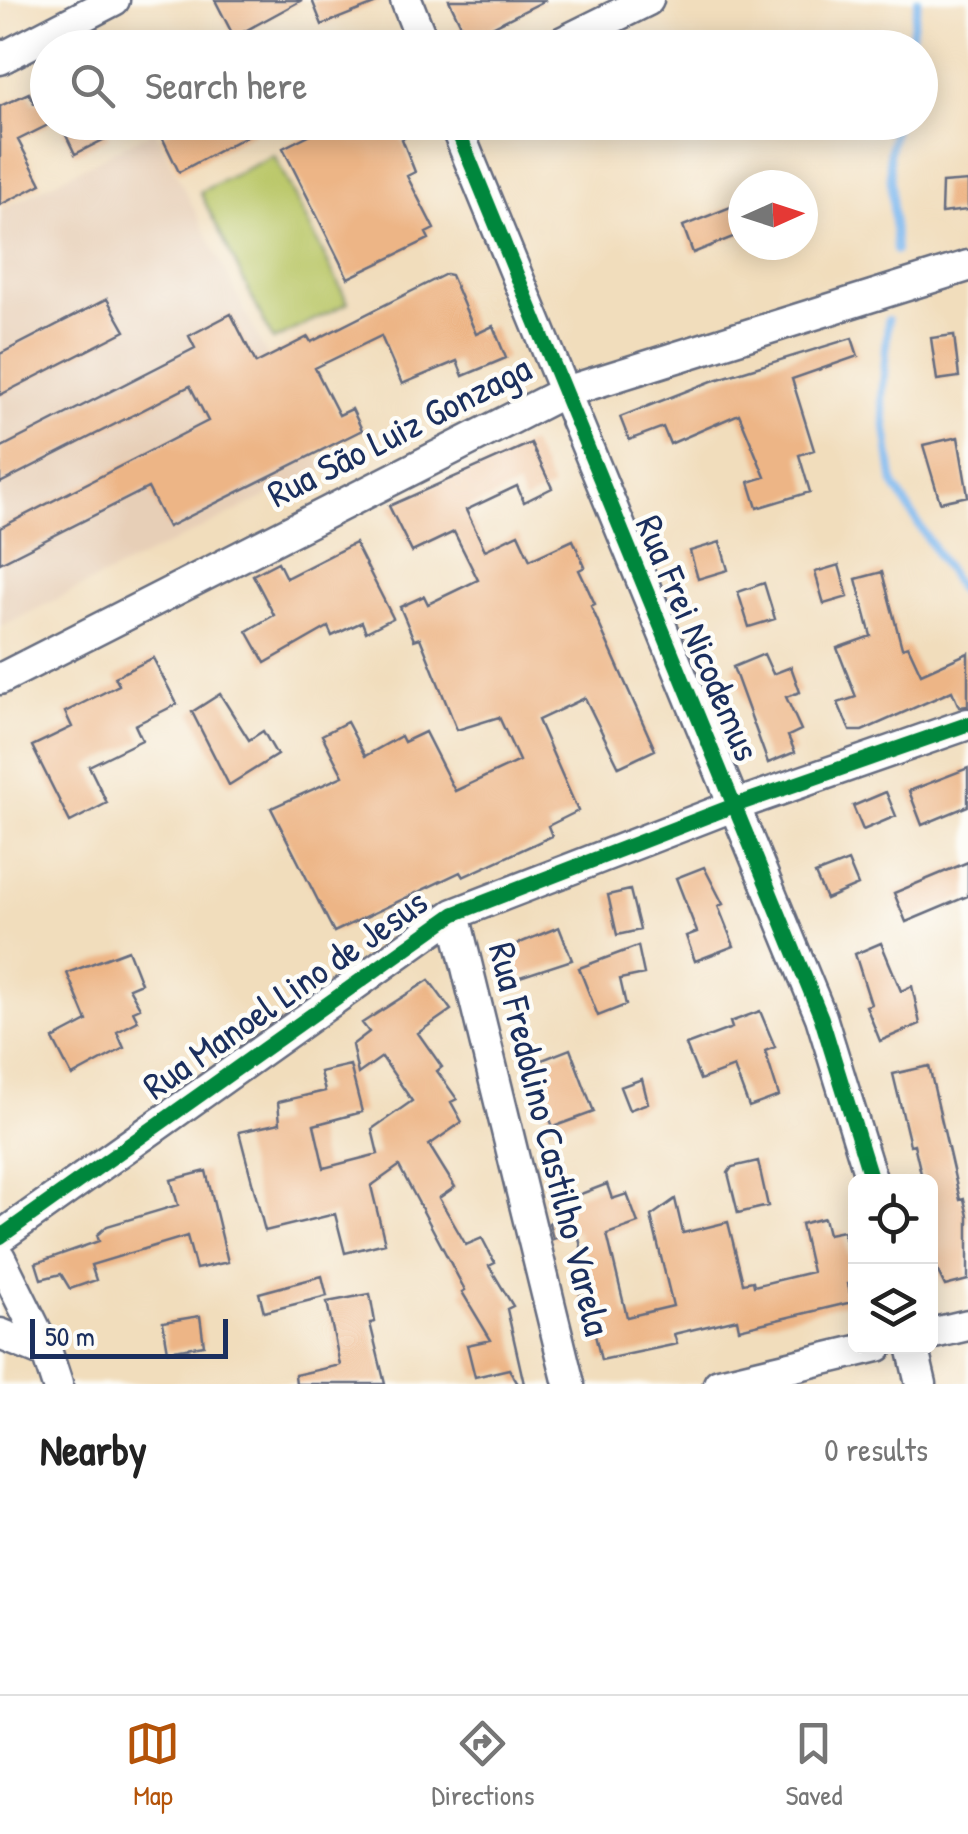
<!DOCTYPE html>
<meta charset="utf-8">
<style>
:root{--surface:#fff;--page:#f6f6f6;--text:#222;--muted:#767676;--line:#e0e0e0;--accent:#b45309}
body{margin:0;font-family:"Patrick Hand",sans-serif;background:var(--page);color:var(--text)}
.controls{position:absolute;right:30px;bottom:30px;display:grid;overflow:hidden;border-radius:15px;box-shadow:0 5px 25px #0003}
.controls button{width:90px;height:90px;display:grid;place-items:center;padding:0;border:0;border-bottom:2px solid var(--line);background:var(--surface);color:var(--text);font:50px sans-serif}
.compass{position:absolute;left:728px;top:170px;width:90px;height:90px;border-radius:50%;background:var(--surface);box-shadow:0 5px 25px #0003;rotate:87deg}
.scale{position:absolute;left:30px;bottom:25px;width:198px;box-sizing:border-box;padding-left:10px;border:5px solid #1b2f5e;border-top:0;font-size:28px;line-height:35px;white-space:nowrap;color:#1b2f5e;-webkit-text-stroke:8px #fdfcf7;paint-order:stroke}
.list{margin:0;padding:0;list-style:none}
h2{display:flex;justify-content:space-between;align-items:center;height:130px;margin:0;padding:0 40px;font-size:42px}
h2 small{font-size:32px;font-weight:400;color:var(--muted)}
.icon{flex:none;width:55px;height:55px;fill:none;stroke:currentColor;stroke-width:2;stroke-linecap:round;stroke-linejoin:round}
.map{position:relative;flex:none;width:968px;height:1384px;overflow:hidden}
.search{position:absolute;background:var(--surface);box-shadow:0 5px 25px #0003;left:30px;right:30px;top:30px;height:110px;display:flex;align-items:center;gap:25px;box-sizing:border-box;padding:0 35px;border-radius:55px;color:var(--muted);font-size:38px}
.sheet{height:310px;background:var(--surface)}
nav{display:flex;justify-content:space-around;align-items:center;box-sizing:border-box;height:140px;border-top:2px solid var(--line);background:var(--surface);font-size:28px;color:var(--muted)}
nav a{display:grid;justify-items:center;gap:5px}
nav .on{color:var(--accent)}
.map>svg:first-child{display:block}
.built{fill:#e7cfb7}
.green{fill:#bbc86b;stroke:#6b7c64;stroke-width:2.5}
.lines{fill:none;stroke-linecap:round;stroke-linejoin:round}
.stream{stroke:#7db8ef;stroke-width:8}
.building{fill:#edb586}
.street-casing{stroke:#666c7f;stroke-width:35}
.street{stroke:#fff;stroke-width:30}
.cycleway-casing{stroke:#fdfcf7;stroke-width:21}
.cycleway{stroke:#00873e;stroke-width:15}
.labels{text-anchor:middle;stroke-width:9;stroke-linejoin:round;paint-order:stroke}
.street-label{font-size:38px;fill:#1b2f5e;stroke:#fdfcf7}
</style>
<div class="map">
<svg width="968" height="1384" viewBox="0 0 968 1384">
<rect width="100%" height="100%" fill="#fdfcf7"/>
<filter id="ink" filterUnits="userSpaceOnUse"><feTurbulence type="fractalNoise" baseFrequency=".01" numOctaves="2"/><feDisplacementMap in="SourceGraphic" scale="20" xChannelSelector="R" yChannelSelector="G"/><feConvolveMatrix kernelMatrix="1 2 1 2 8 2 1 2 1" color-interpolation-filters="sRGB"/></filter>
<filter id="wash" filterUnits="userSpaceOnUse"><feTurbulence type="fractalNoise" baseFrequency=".0048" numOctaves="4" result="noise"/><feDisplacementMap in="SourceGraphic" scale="40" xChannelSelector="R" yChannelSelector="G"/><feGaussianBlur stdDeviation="2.25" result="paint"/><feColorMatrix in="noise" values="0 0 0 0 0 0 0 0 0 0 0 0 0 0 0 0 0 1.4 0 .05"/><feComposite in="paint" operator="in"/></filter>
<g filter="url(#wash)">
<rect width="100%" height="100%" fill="#f1ddbc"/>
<path class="built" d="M155,130L323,469L0,627V210Z"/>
<path class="green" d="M274,155L348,303L273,340L200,192Z"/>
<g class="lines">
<path class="stream" d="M909,48L918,0
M895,122L889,156L896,251
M888,320L882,400L894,485L968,603"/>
</g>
<g id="blocks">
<path class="building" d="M215,0H302L234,37Z
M312,0H382V1L322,25Z
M449,0H546L492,27L498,39L480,48H474L466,36Z
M29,93L34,103L48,96V125L18,140L41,184L0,205V106Z
M81,122H102L109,137L75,154L64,131Z
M185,122H273L179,172L161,135Z
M335,122H436L402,139L415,172L407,176L434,229L426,233L429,239L348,278L283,148Z
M968,181V210L941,213L942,183Z
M743,202V233L693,253L683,226Z
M446,274L451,275L476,334L493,326L506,358L463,376L457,361L402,384L381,336L315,368L339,415L352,409L362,430L168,527L148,488L0,563V528L208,421L190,386L0,483V448L195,348L189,336L231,314L256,363L308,337L311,342Z
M107,299L125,331L0,395V354Z
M954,335L959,377L937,380L931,338Z
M852,338L858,356L792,379L814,450L799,455L810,492L757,508L749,482L765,477L739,414L670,444L663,427L629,440L620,417L712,381Z
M958,437L968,496L940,502L923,445Z
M531,443L552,488L524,502L517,486L466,510L485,550L518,534L530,560L573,540L585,567L579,570L595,604L591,606L655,750L619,767L585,698L538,720L578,811L548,826L552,836L463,877L460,872L334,932L271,808L343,776L322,735L347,722L365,756L401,736L404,742L425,732L455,791L519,761L499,717L457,730L420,638L414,640L400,607L424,596L428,604L478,580L454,532L412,552L389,506Z
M720,542L728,570L698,579L690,551Z
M355,543L393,618L366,632L362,622L332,636L328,627L265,663L247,631L274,615L253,575L278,562L286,578Z
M839,565L848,597L824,604L815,572Z
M882,572L902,648L908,646L921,674L968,653V706L959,707L952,691L862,731H850L838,703L856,697L837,648L871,636L856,579Z
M764,583L775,619L749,627L738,592Z
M764,654L773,674L791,667L800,692L786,697L801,730L788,736L795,752L768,763L733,667Z
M153,658L177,704L135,725L142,740L89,766L107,803L70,822L32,746L72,727L65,712L119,685L115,677Z
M220,694L249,740L263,731L277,755L229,785L192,712Z
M968,768V806L922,825L909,791Z
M886,792L896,816L863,830L853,806Z
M848,861L858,885L826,899L815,874Z
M968,862V896L906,922L894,893Z
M704,867L723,904L718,906L734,946L695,961L686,936L697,932L676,878Z
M630,890L640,930L617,935L608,895Z
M559,927L572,960L517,978L505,949Z
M881,943L901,991L912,986L920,1024L880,1041L866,1006L871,1004L855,954Z
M638,946L644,974L620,979L626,1005L598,1016L579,968Z
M128,950L141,983L129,988L140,1008L133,1011L138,1021L117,1032L124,1048L72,1076L53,1039L87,1021L67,973Z
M429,980L451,1010L418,1033L442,1067L437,1071L457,1099L451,1102L462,1122L429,1145L455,1187L439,1198L466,1245L482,1238L495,1263L489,1266L513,1306L507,1309L524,1384H518L509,1369L475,1377L467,1345L491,1340L462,1292L465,1290L399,1166L371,1186L385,1243L345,1253L335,1214L265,1231L239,1132L280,1123L278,1102L325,1091L320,1072L350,1065L362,1112L314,1125L324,1168L378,1154L372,1129L412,1101L382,1057L358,1074L352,1045L369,1032L362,1023Z
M760,1011L775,1047L765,1051L779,1096L749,1107L734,1067L700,1080L686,1045L732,1028L730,1022Z
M570,1049L594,1112L553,1127L529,1065Z
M929,1066L960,1200L964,1199L968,1216V1280L945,1286L930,1255V1182H923L914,1144L910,1145L893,1074Z
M642,1079L648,1103L629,1110L620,1087Z
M758,1161L768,1206L738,1213L728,1173L732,1167Z
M206,1171L228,1262L196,1269L187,1236L91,1265L96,1280L70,1289L61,1274L41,1279L36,1263L99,1241L97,1235L107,1226L178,1205L171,1180Z
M607,1184L612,1199L627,1194L638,1223L607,1234L627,1317L673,1306L651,1216L675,1199L683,1233L728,1222L743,1283L753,1281L754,1286L812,1272L801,1224L824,1218L828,1234L843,1231L849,1257L856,1255V1282L848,1284L852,1302L739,1329L737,1319L674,1334L677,1344L601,1360L590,1314L584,1315L580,1295L592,1293L577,1230L553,1239L549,1223L569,1213L565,1200Z
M322,1276L327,1296L264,1312L259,1293Z
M370,1294L375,1322L370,1323L385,1384H296L295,1375L340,1365L327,1302Z
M200,1316L204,1345L168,1351L163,1322Z"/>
</g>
</g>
<g filter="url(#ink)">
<use href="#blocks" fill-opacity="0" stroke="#666c7f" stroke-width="2.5"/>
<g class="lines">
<defs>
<path id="street" d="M406,0L425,48
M551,48L648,0
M0,59L114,0
M454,122L821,1017L872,1182
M0,679L562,393L968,266
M454,914L569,1384
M0,1237L454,914L733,806L968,724
M0,1258L47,1353L57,1384
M0,1334L47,1353
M930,1334L968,1325
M912,1346L921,1384
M719,1384L878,1346"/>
</defs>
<use href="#street" class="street-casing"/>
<use href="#street" class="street"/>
<defs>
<path id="cycleway" d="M454,122L821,1017L872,1182
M0,1237L454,914L733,806L968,724"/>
</defs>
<use href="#cycleway" class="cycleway-casing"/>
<use href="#cycleway" class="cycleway"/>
</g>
</g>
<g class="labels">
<g class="street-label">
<text transform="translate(399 431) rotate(-27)" y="13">Rua São Luiz Gonzaga</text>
<text transform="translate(698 638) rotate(67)" y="13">Rua Frei Nicodemus</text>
<text transform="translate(285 994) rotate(-35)" y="13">Rua Manoel Lino de Jesus</text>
<text transform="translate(550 1139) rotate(76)" y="13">Rua Fredolino Castilho Varela</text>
</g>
</g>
</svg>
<div class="controls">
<button><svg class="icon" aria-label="locate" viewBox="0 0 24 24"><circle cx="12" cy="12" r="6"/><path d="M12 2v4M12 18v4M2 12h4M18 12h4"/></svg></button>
<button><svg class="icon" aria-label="layers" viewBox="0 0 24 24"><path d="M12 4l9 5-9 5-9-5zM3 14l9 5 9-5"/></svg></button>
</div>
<svg class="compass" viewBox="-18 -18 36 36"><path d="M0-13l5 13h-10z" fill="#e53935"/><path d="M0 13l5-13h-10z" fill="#767676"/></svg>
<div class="scale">50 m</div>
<div class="search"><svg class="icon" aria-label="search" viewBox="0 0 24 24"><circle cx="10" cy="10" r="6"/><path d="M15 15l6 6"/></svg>Search here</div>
</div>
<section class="sheet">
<h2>Nearby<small>0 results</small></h2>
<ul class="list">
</ul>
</section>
<nav>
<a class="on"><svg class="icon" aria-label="map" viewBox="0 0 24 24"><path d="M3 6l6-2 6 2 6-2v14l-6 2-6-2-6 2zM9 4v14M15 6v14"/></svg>Map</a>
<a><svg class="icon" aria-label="directions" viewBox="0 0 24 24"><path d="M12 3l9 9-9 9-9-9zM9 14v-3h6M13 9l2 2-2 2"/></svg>Directions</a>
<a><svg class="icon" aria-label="saved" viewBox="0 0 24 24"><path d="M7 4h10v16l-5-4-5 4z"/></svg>Saved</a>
</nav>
